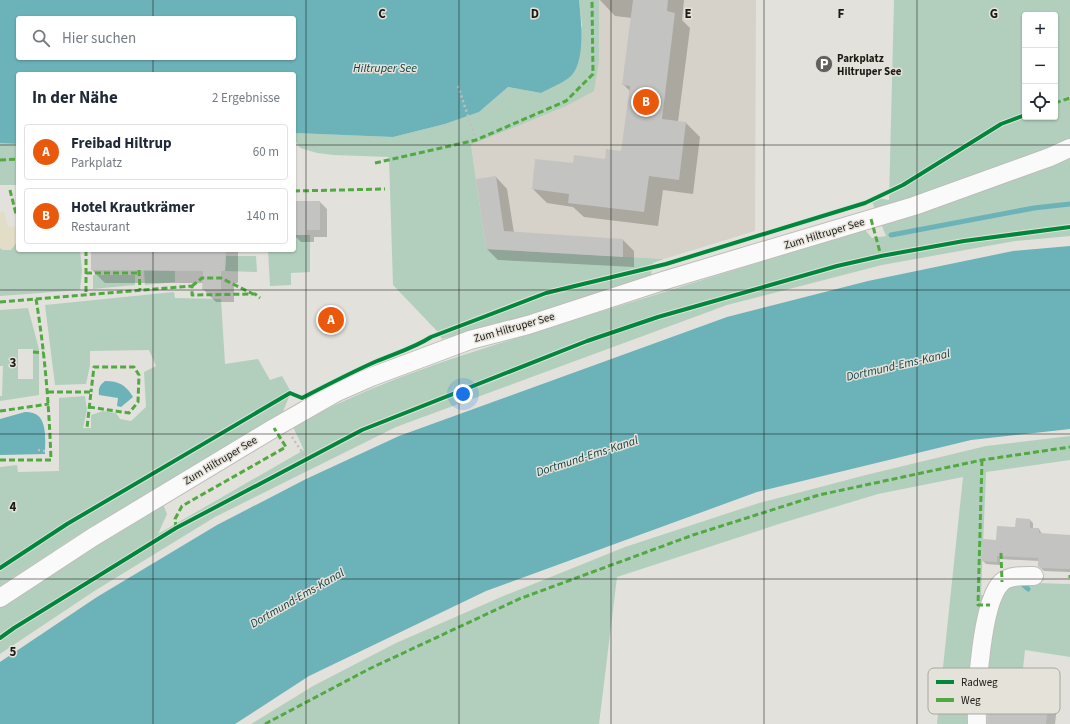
<!DOCTYPE html>
<html lang="de">
<meta charset="utf-8">
<style>
:root{--surface:#fff;--page:#f2f2f3;--text:#1f2937;--muted:#747a83;--line:#e0e1e3;--accent:#ea580c}
body{margin:0;font-family:"Source Sans 3",sans-serif;background:var(--page);color:var(--text)}
.controls{position:absolute;right:12px;top:12px;display:grid;overflow:hidden;border-radius:4px;box-shadow:0 1px 3px #0004}
.controls button{width:36px;height:36px;display:grid;place-items:center;padding:0;border:0;border-bottom:1px solid var(--line);background:var(--surface);color:var(--text);font:20px sans-serif}
.you{position:absolute;left:463px;top:394px;width:14px;height:14px;margin:-10px;border:3px solid #fff;border-radius:50%;background:#1a73e8;box-shadow:0 0 0 6px #1a73e833}
.badge{display:grid;place-items:center;width:26px;height:26px;border-radius:50%;background:var(--accent);color:#fff;font-size:13px;font-weight:700}
.pin{position:absolute;translate:-50% -50%;border:2px solid #fff;box-shadow:0 1px 4px #0006}
.list{margin:0;padding:0;list-style:none}
h2{display:flex;justify-content:space-between;align-items:center;height:52px;margin:0;padding:0 16px;font-size:17px}
h2 small{font-size:13px;font-weight:400;color:var(--muted)}
.list li{display:grid;grid-template-columns:26px 1fr auto;gap:12px;align-items:center;box-sizing:border-box;height:56px;margin:0 8px 8px;padding:0 8px;border:1px solid var(--line);border-radius:4px}
.list b{display:block;font-size:15px;white-space:nowrap}
.list p{margin:0;font-size:13px;white-space:nowrap;color:var(--muted)}
.list em{font-size:13px;font-style:normal;color:var(--muted)}
.icon{flex:none;width:22px;height:22px;fill:none;stroke:currentColor;stroke-width:2;stroke-linecap:round;stroke-linejoin:round}
.map{position:relative;flex:none;width:1070px;height:724px;overflow:hidden}
.search{position:absolute;background:var(--surface);box-shadow:0 1px 3px #0004;left:16px;top:16px;width:280px;height:44px;display:flex;align-items:center;gap:10px;box-sizing:border-box;padding:0 14px;border-radius:4px;color:var(--muted);font-size:15px}
.panel{position:absolute;background:var(--surface);box-shadow:0 1px 3px #0004;left:16px;top:72px;width:280px;height:180px;border-radius:4px}
.map>svg:first-child{display:block}
.built{fill:#d6d2c9}
.green{fill:#b2cfbd;fill-rule:evenodd}
.sand{fill:#e2ddc6}
.water{fill:#6cb2b9;fill-rule:evenodd}
.shadow{fill:#0003}
.lines{fill:none;stroke-linecap:round;stroke-linejoin:round}
.stream{stroke:#6cb2b9;stroke-width:5}
.building{fill:#c3c3c2}
.minor-casing{stroke:#bebdba;stroke-width:20}
.path{stroke:#c0bfbe;stroke-width:2.5;stroke-dasharray:2 3;stroke-linecap:butt}
.minor{stroke:#fbfafa;stroke-width:18}
.quiet{stroke:#52a942;stroke-width:3;stroke-dasharray:6 3;stroke-linecap:butt}
.cycleway-casing{stroke:#e5e2d9;stroke-width:6}
.cycleway{stroke:#00873e;stroke-width:4}
.grid{fill:none;stroke:#1b1a17;stroke-width:1;stroke-opacity:0.55}
.labels{text-anchor:middle;stroke-width:3;stroke-linejoin:round;paint-order:stroke}
.poi-label{font-size:11px;font-weight:bold;fill:#1b1a17;stroke:#e5e2d9;text-anchor:start}
.street-label{font-size:11px;fill:#1b1a17;stroke:#e5e2d9}
.water-label{font-size:12px;font-style:italic;fill:#0f3d42;stroke:#e5e2d9}
.key{fill:#e5e2d9;stroke:#a8a69f;stroke-width:1}
.key-label{font-size:11px;fill:#1b1a17}
.grid-label{font-size:13px;text-anchor:middle;font-weight:bold;fill:#1b1a17;stroke:#e5e2d9;stroke-width:3;stroke-linejoin:round;paint-order:stroke}
</style>
<div class="map">
<svg width="1070" height="724" viewBox="0 0 1070 724">
<rect width="100%" height="100%" fill="#e2e1dc"/>
<path class="built" d="M599,0H756L755,231L664,259L486,249L471,145L564,107L599,61Z"/>
<path class="green" d="M579,0H599V61L594,91L564,107L471,145L486,249L664,259L653,263L651,275L525,318L442,339L436,330L393,285L389,157L334,155L317,153L300,148L294,139V133L393,137L445,124L479,112L508,87L541,93L582,26Z
M894,0H1070V236L1015,241L882,265L727,305L396,427L215,517L96,590L0,654V606L95,541L163,504L167,514L158,534L304,450L293,427C380,378 476,351 571,321C669,291 767,259 865,230L872,238L886,236L870,197L889,200ZM1025,15H1055V117H1025Z
M0,143L18,144V185H0Z
M294,235H310V272L291,273V285L270,286L268,250H294Z
M18,241V250H80L82,271L80,290L0,296V248L3,250Z
M226,256H256L257,272L225,271Z
M144,270L175,271V282L145,285Z
M93,275H135V285L93,289Z
M174,292L175,298L221,299L225,364L258,359L270,380L282,376L291,392L282,414L78,535L0,586V467L17,465L18,472L59,471V398L85,396L87,410L83,428H91V415L103,411L116,413L120,419L131,421L146,407L144,372L156,366L149,350L90,351V365L86,384L55,385L45,305Z
M28,308L39,349V395L0,401V396H2L3,366H0V310ZM18,349H33V379H18Z
M1070,436V460L986,472L981,595H987L973,724H937L963,477L878,494L782,523L617,577L599,724H251L313,686L396,643L501,597L625,547L759,503L866,475L986,446Z
M1034,583L1070,584V657L1025,650L1022,678L984,674L989,624L1005,589L1014,584Z"/>
<path class="sand" d="M4,211L8,227L18,226V241L11,250H3L0,248V213Z"/>
<path class="water" d="M0,0H579C581,19 586,61 571,76C563,83 550,88 541,93L508,87L479,112L445,124L393,137L294,133V74H18V144L0,143ZM18,18H294V58H18Z
M1070,246V429L971,440L757,492L486,591L309,676L235,724H0V662L97,597L217,525L306,479L399,436L727,317L868,281L1013,251Z
M105,381C119,381 126,385 133,397L121,407L117,406L118,398L99,395C98,388 100,385 105,381Z
M25,412C49,411 45,438 45,454L0,455V419Z"/>
<path class="shadow" d="M600,0H684L682,20L690,28L678,122H685L700,137L693,194L663,190L658,226L584,217L573,207L547,203L533,189L573,165L606,160L622,152L630,91L623,84L632,18L615,16Z
M496,177L507,189L514,233L623,240L634,251V267L498,260L487,249Z
M294,202H320L327,209V237H314V242H301L294,235Z
M92,250H238V283H234V302H216L203,289V283H105L92,270Z
M1030,520L1033,523V529H1039L1042,534L1070,536V572L1044,571L1039,566V561L1000,559V565L986,564L983,561L997,541Z
M1050,689L1058,697L1055,724H988L993,695Z"/>
<g class="lines">
<path class="stream" d="M891,235L1034,208L1070,204
M1019,581L1028,589"/>
</g>
<path class="building" d="M633,0H668L667,11L675,13L662,119L686,122L679,180L649,176L644,212L568,203L569,194L532,189L535,159L573,163L574,155L605,159L606,149L621,151L630,86L622,85Z
M496,176L504,231L623,239V257L486,249L476,179Z
M294,201H320V230H307V235H294Z
M91,250H226L225,271H221V290H202L203,271L91,270Z
M1016,518L1030,519V528H1039V533L1070,535V569L1040,568L1038,566V558L997,556V562L982,561L983,539L996,540L997,526L1015,527Z
M994,681L1050,688L1046,724H987L988,693L992,694Z"/>
<g class="lines">
<defs>
<path id="minor" d="M0,598L93,537L274,428L337,392L371,377L470,340L528,325L666,280L914,206L1050,157L1070,148
M977,724C976,695 981,601 1002,582C1010,575 1024,576 1034,576"/>
</defs>
<use href="#minor" class="minor-casing"/>
<path class="path" d="M458,86L476,140
M292,437L306,458
M38,450L45,451
M1001,553V546"/>
<use href="#minor" class="minor"/>
<path class="quiet" d="M1055,103L1070,98
M0,160L18,159
M375,163L476,140L566,101L593,74L592,0
M10,190L16,214H18
M294,191L385,189
M871,219L881,256
M86,250V295
M139,270L140,290
M86,273H139
M192,286L202,278H221L253,294
M0,302L192,286V295L255,294L260,298
M33,352L44,353
M48,392H91L87,428
M89,407L129,413L138,402L139,375L134,367H94L91,392
M0,411L49,404
M0,460H51C49,405 45,354 36,299
M982,460L978,605H990
M176,528L175,519L182,506L286,447L274,428
M1001,553L1002,582
M1070,578V575
M265,724L369,669L519,599L693,535L819,495L982,460L1070,447"/>
<defs>
<path id="cycleway" d="M0,568L67,524L290,393L302,398C327,385 352,372 377,361C396,353 414,348 431,337L546,293L666,264L865,203L903,185L1001,124L1025,115
M0,638L14,628L176,528L362,430L587,341L658,317L837,266L881,256L964,241L1070,227"/>
</defs>
<use href="#cycleway" class="cycleway-casing"/>
<use href="#cycleway" class="cycleway"/>
</g>
<path class="grid" d="M153,0V18M306,0V724M459,0V724M611,0V724M764,0V724M917,0V724M153,58V74M0,145H18M294,145H1070M153,250V724M0,290H1070M0,434H1070M0,579H1070"/>
<defs>
<symbol id="parking-disc" viewBox="-11 -11 22 22"><circle r="9.5" fill="#61605c" stroke="#e5e2d9"/><path d="M-3.5-5.5H1a3.5 3.5 0 0 1 0 7H-1V5.5H-3.5ZM-1-3.4V-.6H.8a1.4 1.4 0 0 0 0-2.8Z" fill="#fff"/></symbol>
</defs>
<g fill-rule="evenodd">
<use href="#parking-disc" x="814" y="54" width="20" height="20"/>
</g>
<g class="labels">
<g class="poi-label">
<text x="837" y="62">Parkplatz<tspan x="837" dy="13">Hiltruper See</tspan></text>
</g>
<g class="street-label">
<text transform="translate(824 233) rotate(-17)" y="4">Zum Hiltruper See</text>
<text transform="translate(514 327) rotate(-16)" y="4">Zum Hiltruper See</text>
<text transform="translate(220 460) rotate(-31)" y="4">Zum Hiltruper See</text>
</g>
<g class="water-label">
<text x="385" y="72">Hiltruper See</text>
<text transform="translate(898 365) rotate(-13)" y="4">Dortmund-Ems-Kanal</text>
<text transform="translate(587 456) rotate(-18)" y="4">Dortmund-Ems-Kanal</text>
<text transform="translate(297 598) rotate(-30)" y="4">Dortmund-Ems-Kanal</text>
</g>
</g>
<rect x="928" y="668" width="132" height="46" rx="6" class="key"/>
<rect x="936" y="680" width="18" height="4" fill="#00873e"/>
<rect x="936" y="698" width="18" height="4" fill="#52a942"/>
<g class="key-label">
<text x="961" y="686">Radweg</text>
<text x="961" y="704">Weg</text>
</g>
<g class="grid-label">
<text x="382" y="18">C</text>
<text x="535" y="18">D</text>
<text x="688" y="18">E</text>
<text x="841" y="18">F</text>
<text x="994" y="18">G</text>
<text x="13" y="367">3</text>
<text x="13" y="511">4</text>
<text x="13" y="656">5</text>
</g>
</svg>
<div class="controls">
<button>+</button>
<button>−</button>
<button><svg class="icon" aria-label="locate" viewBox="0 0 24 24"><circle cx="12" cy="12" r="6"/><path d="M12 2v4M12 18v4M2 12h4M18 12h4"/></svg></button>
</div>
<div class="you"></div>
<div class="pin badge" style="left:331px;top:320px">A</div>
<div class="pin badge" style="left:646px;top:102px">B</div>
<div class="search"><svg class="icon" aria-label="search" viewBox="0 0 24 24"><circle cx="10" cy="10" r="6"/><path d="M15 15l6 6"/></svg>Hier suchen</div>
<section class="panel">
<h2>In der Nähe<small>2 Ergebnisse</small></h2>
<ul class="list">
<li><span class="badge">A</span><div><b>Freibad Hiltrup</b><p>Parkplatz</p></div><em>60 m</em></li>
<li><span class="badge">B</span><div><b>Hotel Krautkrämer</b><p>Restaurant</p></div><em>140 m</em></li>
</ul>
</section>
</div>
